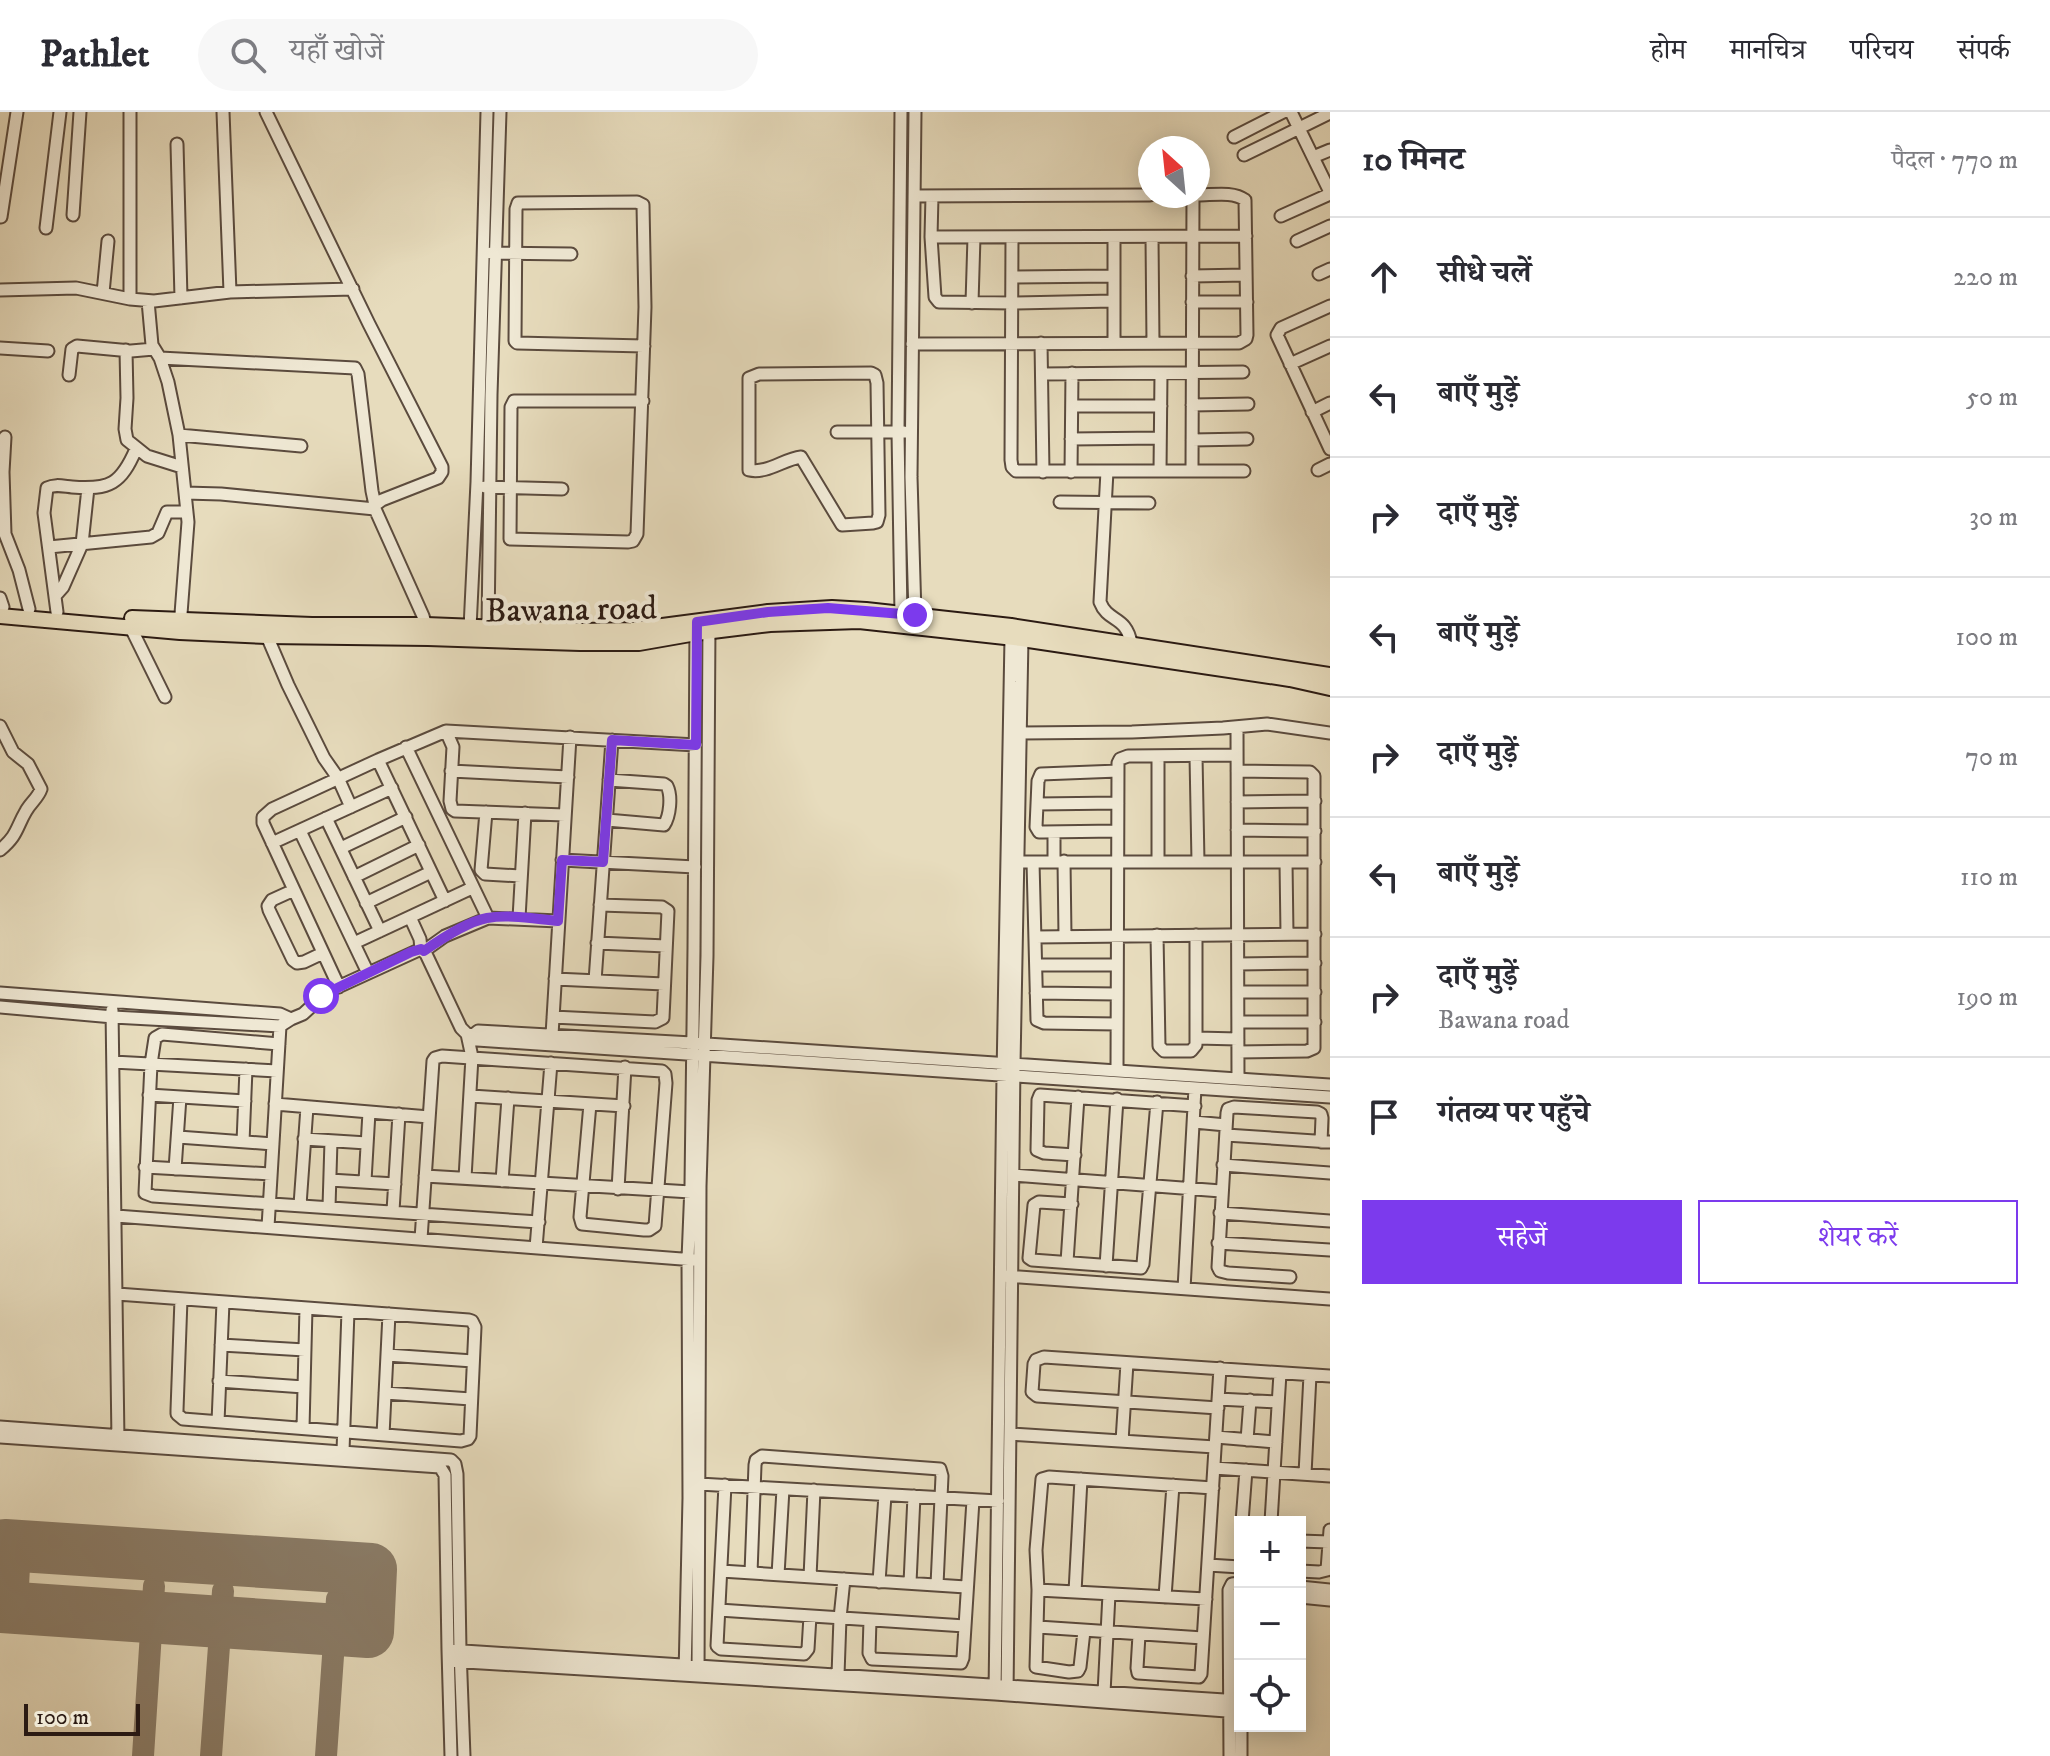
<!DOCTYPE html>
<html lang="hi">
<meta charset="utf-8">
<style>
:root{--surface:#fff;--page:#f7f7f7;--text:#2b2b33;--muted:#7c7c81;--line:#e1e1e2;--accent:#7c3aed}
body{margin:0;font-family:"IM FELL DW Pica","Noto Serif Devanagari",serif;background:var(--page);color:var(--text)}
.controls{position:absolute;right:24px;bottom:24px;display:grid;overflow:hidden;border-radius:0px;box-shadow:0 4px 20px #0003}
.controls button{width:72px;height:72px;display:grid;place-items:center;padding:0;border:0;border-bottom:2px solid var(--line);background:var(--surface);color:var(--text);font:40px sans-serif}
.compass{position:absolute;left:1138px;top:24px;width:72px;height:72px;border-radius:50%;background:var(--surface);box-shadow:0 4px 20px #0003;rotate:333deg}
.scale{position:absolute;left:24px;bottom:20px;width:116px;box-sizing:border-box;padding-left:8px;border:4px solid #2c1b13;border-top:0;font-size:22px;line-height:28px;white-space:nowrap;color:#2c1b13;-webkit-text-stroke:6px #efe8d4;paint-order:stroke}
.stop{position:absolute;width:24px;height:24px;margin:-18px;border:6px solid #7c3aed;border-radius:50%;background:#fff}
.stop.end{background:#7c3aed;border-color:#fff;box-shadow:0 2px 8px #0008}
.list{margin:0;padding:0;list-style:none}
h2{display:flex;justify-content:space-between;align-items:center;height:104px;margin:0;padding:0 32px;font-size:34px}
h2 small{font-size:26px;font-weight:400;color:var(--muted)}
.list li{display:grid;grid-template-columns:52px 1fr auto;gap:24px;align-items:center;box-sizing:border-box;height:120px;padding:0 32px;border-top:2px solid var(--line)}
.list b{display:block;font-size:30px;white-space:nowrap}
.list p{margin:0;font-size:26px;white-space:nowrap;color:var(--muted)}
.list em{font-size:26px;font-style:normal;color:var(--muted)}
.actions{display:flex;gap:16px;padding:24px 32px}
.actions a{flex:1;padding:18px 0;border:2px solid var(--accent);border-radius:0px;text-align:center;font-size:28px;color:var(--accent)}
.actions .main{background:var(--accent);color:#fff}
.icon{flex:none;width:44px;height:44px;fill:none;stroke:currentColor;stroke-width:2;stroke-linecap:round;stroke-linejoin:round}
.map{position:relative;flex:none;width:1330px;height:1644px;overflow:hidden}
header{display:flex;align-items:center;gap:48px;box-sizing:border-box;height:112px;padding:0 40px;background:var(--surface);border-bottom:2px solid var(--line)}
header strong{font-size:38px}
nav{display:flex;gap:44px;margin-inline-start:auto;font-size:28px}
.search{width:560px;height:72px;background:var(--page);display:flex;align-items:center;gap:20px;box-sizing:border-box;padding:0 28px;border-radius:44px;color:var(--muted);font-size:30px}
main{display:flex}
aside{flex:1;background:var(--surface)}
.map>svg:first-child{display:block}
.lines{fill:none;stroke-linecap:round;stroke-linejoin:round}
.taxiway{stroke:#8a7c68;stroke-width:22}
.runway{stroke:#8a7c68;stroke-width:52}
.minor-casing{stroke:#5b4b3e;stroke-width:15}
.major-casing{stroke:#2c1b13;stroke-width:18}
.minor{stroke:#efe8d4;stroke-width:11}
.major{stroke:#e7dcbd;stroke-width:14}
.route{stroke:#7c3aed;stroke-width:10}
.labels{text-anchor:middle;stroke-width:8;stroke-linejoin:round;paint-order:stroke}
.street-label{font-size:34px;fill:#2c1b13;stroke:#efe8d4}
</style>
<header>
<strong>Pathlet</strong>
<div class="search"><svg class="icon" aria-label="search" viewBox="0 0 24 24"><circle cx="10" cy="10" r="6"/><path d="M15 15l6 6"/></svg>यहाँ खोजें</div>
<nav><a>होम</a><a>मानचित्र</a><a>परिचय</a><a>संपर्क</a></nav>
</header>
<main>
<div class="map">
<svg width="1330" height="1644" viewBox="0 0 1330 1644">
<rect width="100%" height="100%" fill="#e7dcbd"/>
<filter id="stains"><feTurbulence type="fractalNoise" baseFrequency=".0025" numOctaves="4"/><feColorMatrix values="0 0 0 0 .2 0 0 0 0 .09 0 0 0 0 .02 0 0 0 .5 -.17"/></filter>
<radialGradient id="worn" r=".72"><stop offset=".6" stop-color="#630" stop-opacity="0"/><stop offset="1" stop-color="#630" stop-opacity=".3"/></radialGradient>
<g class="lines">
<path class="taxiway" d="M143,1644L154,1474
M211,1644L223,1479
M326,1644L337,1487"/>
<path class="runway" d="M5,1433L371,1457L368,1520L2,1495Z"/>
<defs>
<path id="minor" d="M130,0V187
M223,0L230,180
M266,0L369,212L442,355V360L438,366L382,388L375,393V397L423,504L427,517
M915,0L911,365L915,503
M1291,0L1330,80
M1234,25L1283,0
M177,32L181,186
M1244,43L1330,1
M1313,45L1330,38
M914,84L1150,83
M932,84L931,125L935,185L939,190L1012,191L1113,189
M73,103L80,0
M1281,104L1330,82
M1,105L17,0
M46,116L60,0
M931,125L1246,124
M1012,125L1011,348L1012,355L1016,359H1244
M1152,125L1153,231
M1114,126V231
M1297,129L1330,114
M491,141L571,142
M1319,162L1330,157
M1192,164L1246,163
M1012,165L1113,164
M0,178L76,176L130,187L154,189L230,180L353,177
M103,181L108,129
M148,189L152,233L160,246L168,270L179,323L188,410L180,515
M1192,190H1247
M972,191L974,125
M1330,194L1281,216L1277,223L1330,337
M1041,231L1043,360
M912,232L1239,231L1246,227L1247,223L1245,88C1233,79 1213,83 1198,83
M0,236L48,239
M126,238L127,286L125,317L127,328L147,344L182,355
M160,246L355,256L358,262L372,379L375,393
M1290,252L1330,234
M871,261L875,263L877,271L879,403L877,410L873,411L842,413L801,345C784,347 767,362 749,358V266L759,262Z
M1042,262L1243,260
M69,263L72,237L77,234L131,239L154,237
M643,289H514L511,295L510,427L628,430L633,429L637,422L645,195L643,93L637,90L518,91L516,97L515,229L517,231L644,234
M1192,293L1248,292
M1072,294H1161
M1312,300L1330,291
M837,320H904
M179,323L301,334
M5,325L3,360L5,422L19,458L29,497
M1071,327L1160,326
M1192,328L1247,327
M1318,358L1330,352
M1107,359L1100,490C1108,511 1126,503 1131,531
M1160,359L1161,261
M1192,359L1193,84
M1071,360L1072,261
M485,375L562,377
M185,381L221,382L375,397
M1060,390L1149,391
M49,435L151,425L158,421L167,400H186
M55,484L63,475L82,432L88,376
M0,486L3,495
M57,500L44,401L47,376C55,372 62,374 72,375C110,378 121,372 136,337
M901,502L898,320L901,0
M131,516L165,585
M470,516L477,370L487,0
M488,516L491,283L500,0
M267,524L288,573L324,646L338,666L351,695
M0,614L13,640L28,652L41,677C38,686 31,690 26,699C16,716 18,723 0,738
M1237,615L1238,967
M446,619L453,635L450,689L452,697L455,699L565,703
M1021,621L1132,620L1223,616L1267,612L1330,621
M406,635L488,806
M1158,644V750
M1196,644L1198,750
M378,648L445,789
M451,659L568,665
M1237,659L1310,660L1314,664V936L1307,939L1238,940
M1237,690L1315,689
M1037,692L1118,691
M486,700L481,758L485,762L521,764
M326,706L380,819
M607,708L664,713C670,704 672,684 667,674L664,672L609,668
M1237,718L1315,719
M300,719L368,861
M1117,719L1043,720H1039L1036,715L1038,669L1041,662L1118,659
M272,731L392,676
M341,736L406,705
M562,748L695,755
M1054,749V720
M1064,749L1065,824
M1018,750H1315
M1033,750L1037,908L1044,911L1117,912
M1286,750L1287,822
M354,765L419,733
M294,778L272,788L268,794L269,798L293,848L297,851L304,850L323,841
M366,791L431,760
M410,805L420,827L421,837
M519,806L525,701
M1157,823L1159,934L1164,939H1191L1196,933V823
M1035,825L1315,822
M354,831L472,776
M597,831L666,834
M424,839L445,824L488,806L558,809
M1238,852L1315,851
M1036,853H1117
M555,867L664,872
M595,869L612,628
M339,875L263,711V705L272,697L378,648L446,619L696,633
M1238,880H1315
M0,881L280,902L291,907L280,914L113,905L0,895
M1036,881L1117,882
M112,898L118,1329
M553,905L655,910L663,906L668,799L662,795L600,793
M291,907L303,902L327,880L421,837L426,842L461,916L467,922L473,923
M1238,910H1315
M552,923L570,625
M1197,926L1238,927
M279,932L162,922L155,926L151,952L145,1081L153,1084L539,1110
M113,950L277,959
M1117,959L1118,651L1120,647L1128,644L1237,643
M1330,973L692,931L478,919L473,923L477,928L1330,985
M149,983L245,989
M471,984L624,994
M275,992L429,1005
M1194,1010L1226,1013
M1226,1023L1330,1030
M178,1025L273,1032
M304,1027L367,1031
M243,1030L246,957
M1075,1043L1044,1041L1037,1038L1038,988L1040,983L1195,994
M1223,1053L1330,1061
M145,1055L271,1062
M175,1057L180,985
M1013,1063L1221,1079
M425,1064L691,1080
M465,1066L472,945L467,922
M330,1068L395,1072
M365,1069L369,1000
M502,1069L508,986
M618,1077L625,955
M1072,1092L1039,1090L1034,1093L1029,1146L1032,1148L1141,1156L1143,1152L1157,990
M300,1093L307,995
M329,1095L331,1029
M393,1099L399,1002
M1220,1101L1330,1109
M116,1104L695,1148
M268,1115L280,914
M421,1127L433,949L435,946L442,944L662,959L665,962L666,971L655,1114L649,1118H644L582,1112L580,1105L590,992
M1218,1131L1330,1138
M536,1136L551,951
M1067,1150L1078,985
M1106,1154L1117,987
M1005,1164L1330,1187
M1290,1165L1228,1161L1220,1159L1218,1155L1227,1001L1228,997L1234,995L1317,1000L1321,1002L1322,1006L1321,1030
M1184,1177L1195,976
M117,1182L469,1208L472,1209L475,1215L470,1324L468,1327L461,1329L183,1307L177,1302V1298L181,1187
M221,1233L305,1238
M387,1243L473,1249
M219,1269L304,1275
M385,1281L471,1287
M1218,1287L1278,1290
M1218,1296L1037,1284L1032,1280L1034,1252L1036,1248L1044,1245L1330,1264
M218,1310L223,1190
M0,1315L451,1348L455,1352L457,1362L460,1538L464,1644
M303,1316L306,1196
M1010,1322L1215,1335
M383,1323L389,1202
M0,1325L440,1355L445,1363L448,1538L451,1644
M1216,1325L1276,1330
M1247,1328L1250,1288
M1122,1329L1127,1251
M343,1339L348,1199
M1214,1356L1330,1364
M1305,1362L1310,1263
M699,1372L998,1389
M725,1373L717,1534L721,1537L804,1542L808,1537L810,1504
M1242,1410L1246,1358
M1271,1410L1280,1261
M1300,1429L1329,1430
M1208,1453L1240,1455
M721,1459L966,1475
M1300,1459L1319,1460L1327,1458L1330,1418
M751,1461L755,1353L756,1348L762,1344L940,1357L942,1364L937,1473
M778,1463L783,1377
M810,1465L814,1378
M879,1470L885,1383
M910,1471L914,1384
M1300,1475L1330,1478
M1038,1478L1206,1487
M1075,1480L1081,1367
M1240,1484L1238,1489L1240,1564
M1165,1485L1173,1373
M1300,1485L1330,1488
M719,1498L965,1514
M870,1508L869,1541L872,1547L961,1551L963,1546L973,1388
M1038,1515L1203,1526
M1084,1519L1080,1555L1078,1559L1069,1560L1036,1555L1038,1478L1036,1438L1042,1367L1049,1365L1213,1376
M1139,1523L1137,1556L1138,1561L1199,1565L1201,1562L1220,1256
M448,1538L1240,1589
M449,1549L995,1582L1240,1600
M685,1563L689,1386L688,1147L691,1073L694,836L696,515
M838,1563L840,1506L844,1467
M698,1564L700,1074L707,844L709,512
M1104,1581L1109,1482
M995,1582L1003,963L1011,526
M1007,1583L1014,952L1022,527
M1241,1614V1644
M1230,1644L1229,1478L1232,1472L1240,1471"/>
<path id="major" d="M0,504L180,520L267,524L428,526L580,531H639L696,521L770,512L859,509L1022,527L1290,567L1330,576
M132,506L312,513H426L581,519L632,518L768,500L832,496L866,498L1011,514L1330,563"/>
</defs>
<use href="#minor" class="minor-casing"/>
<use href="#major" class="major-casing"/>
<use href="#minor" class="minor"/>
<use href="#major" class="major"/>
</g>
<g class="lines">
<path class="route" d="M321,884L411,840L421,837L424,839C441,827 466,810 487,806C509,802 535,807 558,809L562,748L603,750L612,628L696,633L697,510L768,500L828,496L915,503"/>
</g>
<g class="labels">
<g class="street-label">
<text transform="translate(571 496) rotate(-1)" y="12">Bawana road</text>
</g>
</g>
<rect width="100%" height="100%" filter="url(#stains)"/>
<rect width="100%" height="100%" fill="url(#worn)"/>
</svg>
<div class="controls">
<button>+</button>
<button>−</button>
<button><svg class="icon" aria-label="locate" viewBox="0 0 24 24"><circle cx="12" cy="12" r="6"/><path d="M12 2v4M12 18v4M2 12h4M18 12h4"/></svg></button>
</div>
<svg class="compass" viewBox="-18 -18 36 36"><path d="M0-13l5 13h-10z" fill="#e53935"/><path d="M0 13l5-13h-10z" fill="#7c7c81"/></svg>
<div class="scale">100 m</div>
<div class="stop" style="left:321px;top:884px"></div>
<div class="stop end" style="left:915px;top:503px"></div>
</div>
<aside>
<h2>10 मिनट<small>पैदल · 770 m</small></h2>
<ul class="list">
<li><svg class="icon" aria-label="ahead" viewBox="0 0 24 24"><path d="M12 20V5M6 11l6-6 6 6"/></svg><div><b>सीधे चलें</b></div><em>220 m</em></li>
<li><svg class="icon" aria-label="left" viewBox="0 0 24 24"><path d="M17 20v-9H6M10 6l-5 5 5 5"/></svg><div><b>बाएँ मुड़ें</b></div><em>50 m</em></li>
<li><svg class="icon" aria-label="right" viewBox="0 0 24 24"><path d="M7 20v-9h11M14 6l5 5-5 5"/></svg><div><b>दाएँ मुड़ें</b></div><em>30 m</em></li>
<li><svg class="icon" aria-label="left" viewBox="0 0 24 24"><path d="M17 20v-9H6M10 6l-5 5 5 5"/></svg><div><b>बाएँ मुड़ें</b></div><em>100 m</em></li>
<li><svg class="icon" aria-label="right" viewBox="0 0 24 24"><path d="M7 20v-9h11M14 6l5 5-5 5"/></svg><div><b>दाएँ मुड़ें</b></div><em>70 m</em></li>
<li><svg class="icon" aria-label="left" viewBox="0 0 24 24"><path d="M17 20v-9H6M10 6l-5 5 5 5"/></svg><div><b>बाएँ मुड़ें</b></div><em>110 m</em></li>
<li><svg class="icon" aria-label="right" viewBox="0 0 24 24"><path d="M7 20v-9h11M14 6l5 5-5 5"/></svg><div><b>दाएँ मुड़ें</b><p>Bawana road</p></div><em>190 m</em></li>
<li><svg class="icon" aria-label="arrive" viewBox="0 0 24 24"><path d="M6 21V4h12l-3 4 3 4H6"/></svg><div><b>गंतव्य पर पहुँचे</b></div></li>
</ul>
<div class="actions"><a class="main">सहेजें</a><a>शेयर करें</a></div>
</aside>
</main>
